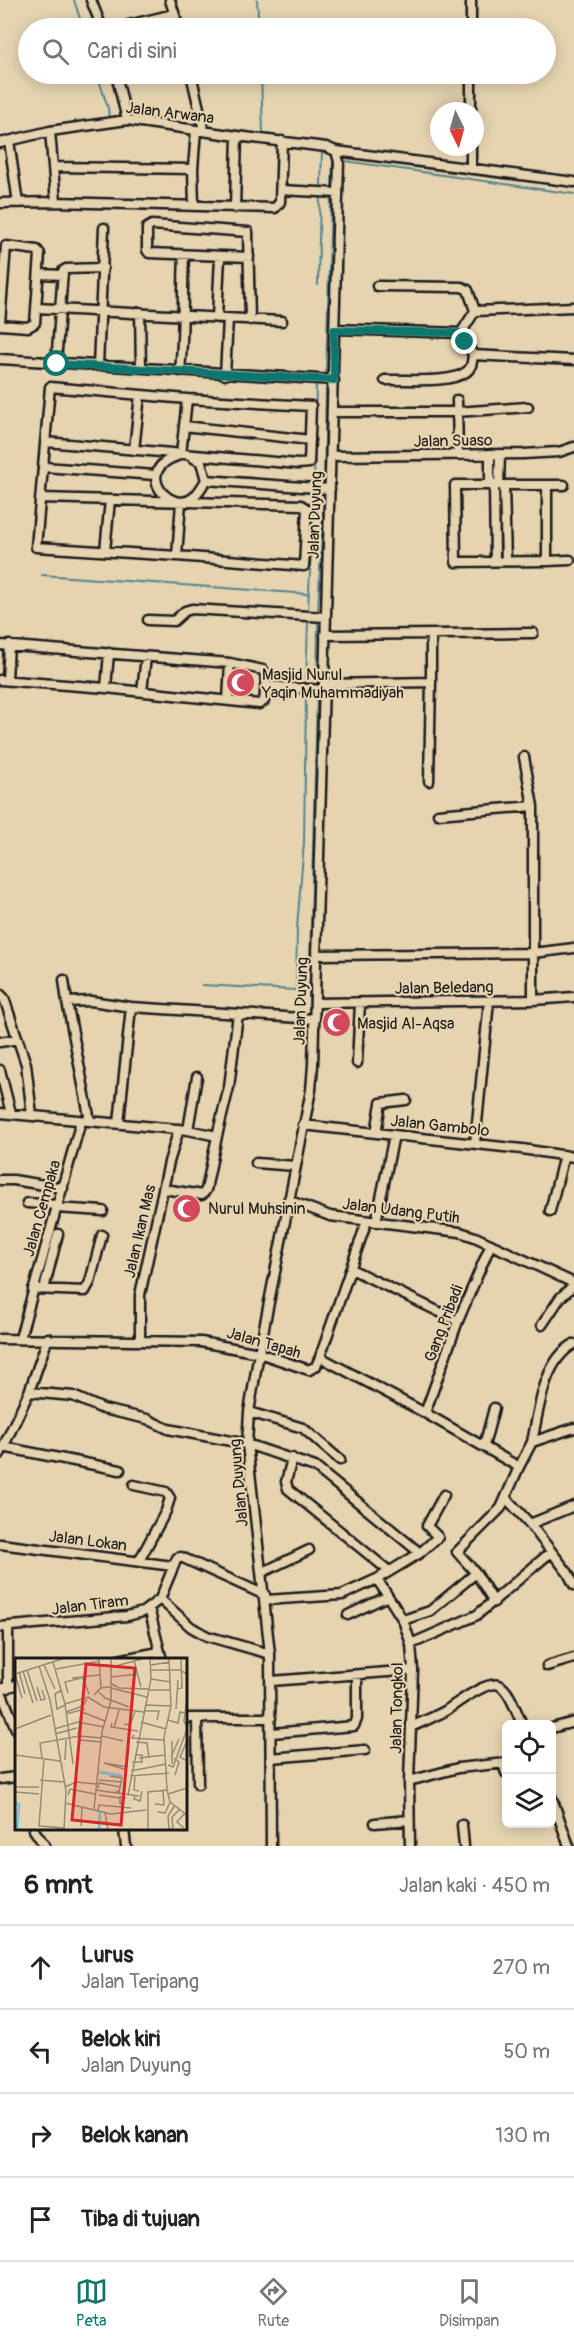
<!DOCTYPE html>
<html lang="id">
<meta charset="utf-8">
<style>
:root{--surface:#fff;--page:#f6f6f6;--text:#222;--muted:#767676;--line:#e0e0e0;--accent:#0f766e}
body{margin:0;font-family:Pangolin,sans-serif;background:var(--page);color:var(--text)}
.controls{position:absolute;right:18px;bottom:18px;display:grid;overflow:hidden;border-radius:9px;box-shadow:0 3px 15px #0003}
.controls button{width:54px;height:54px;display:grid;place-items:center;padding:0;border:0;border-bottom:2px solid var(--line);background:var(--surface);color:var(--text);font:30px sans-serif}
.compass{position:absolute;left:430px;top:102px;width:54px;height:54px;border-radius:50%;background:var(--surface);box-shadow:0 3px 15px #0003;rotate:175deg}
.stop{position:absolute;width:18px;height:18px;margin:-14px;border:4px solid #0f766e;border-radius:50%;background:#fff}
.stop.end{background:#0f766e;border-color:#fff;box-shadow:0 2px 6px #0008}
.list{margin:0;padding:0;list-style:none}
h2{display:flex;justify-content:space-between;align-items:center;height:78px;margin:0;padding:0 24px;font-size:26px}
h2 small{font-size:20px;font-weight:400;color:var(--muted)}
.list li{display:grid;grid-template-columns:39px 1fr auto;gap:18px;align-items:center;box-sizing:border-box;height:84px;padding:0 24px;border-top:2px solid var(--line)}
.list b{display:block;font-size:22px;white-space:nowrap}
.list p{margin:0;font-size:20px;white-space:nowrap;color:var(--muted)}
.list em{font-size:20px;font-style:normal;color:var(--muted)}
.icon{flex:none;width:33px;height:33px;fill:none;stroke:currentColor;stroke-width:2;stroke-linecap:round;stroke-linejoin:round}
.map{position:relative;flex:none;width:574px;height:1846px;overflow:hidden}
.search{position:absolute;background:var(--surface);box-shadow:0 3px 15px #0003;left:18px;right:18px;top:18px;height:66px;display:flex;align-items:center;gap:15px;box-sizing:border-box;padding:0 21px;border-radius:33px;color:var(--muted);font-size:22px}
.sheet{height:414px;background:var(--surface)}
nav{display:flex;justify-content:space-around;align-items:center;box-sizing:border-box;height:84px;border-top:2px solid var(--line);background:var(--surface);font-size:16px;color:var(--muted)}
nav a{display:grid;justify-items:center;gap:3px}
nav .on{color:var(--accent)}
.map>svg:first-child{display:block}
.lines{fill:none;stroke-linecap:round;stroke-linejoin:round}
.stream{stroke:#54838c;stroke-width:2}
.minor-casing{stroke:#1c1c1c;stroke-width:13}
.minor{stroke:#e6d4b1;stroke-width:8}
.route{stroke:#0f766e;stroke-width:8}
.labels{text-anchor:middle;stroke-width:4.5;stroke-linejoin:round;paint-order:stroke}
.street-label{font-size:16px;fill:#1c1c1c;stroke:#e6d4b1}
.poi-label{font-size:16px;fill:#1c1c1c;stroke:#e6d4b1;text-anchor:start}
.inset-river{fill:none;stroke:#79c8d7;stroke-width:3}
.inset-road{fill:none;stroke:#958a75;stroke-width:1.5}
.view{fill:#d62828;fill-opacity:0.15;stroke:#d62828;stroke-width:3}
.inset-edge{fill:none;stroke:#1c1c1c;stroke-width:3}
</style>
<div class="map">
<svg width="574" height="1846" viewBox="0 0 574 1846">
<rect width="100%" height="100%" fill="#e6d4b1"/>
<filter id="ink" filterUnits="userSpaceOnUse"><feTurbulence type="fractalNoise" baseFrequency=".0167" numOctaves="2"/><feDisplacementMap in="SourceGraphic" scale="12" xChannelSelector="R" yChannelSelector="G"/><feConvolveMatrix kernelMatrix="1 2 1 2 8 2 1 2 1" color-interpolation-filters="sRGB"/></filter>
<g filter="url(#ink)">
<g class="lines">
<path class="stream" d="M74,0L83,28
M257,0L259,28
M97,74L108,108L109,119
M261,74L263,133
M345,161L574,194
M321,186L322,150
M332,187L333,159
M318,285L320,197
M326,374L331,198
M314,485L316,385
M42,575L309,594
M308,611L314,491
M318,611L324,489L326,385
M306,683L308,622
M317,684L318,623
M202,985L296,990L297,928L304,842L306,694
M309,1003L317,695"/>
<defs>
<path id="minor" d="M91,0L102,28
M170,0L179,28
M471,0V28
M116,28L174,14
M116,74L127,120
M191,74L204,130
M471,74V111
M50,131L53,167
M9,141L18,203
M0,143L50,131L127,120L237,136L326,147L336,151L574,182
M471,147V169
M193,169L196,130
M281,190L338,193
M56,202L53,167L193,169L194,205
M0,203L56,202L275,208L280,202L282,141
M235,208L237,136
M249,257L149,253L147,250V228L152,225L248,232L250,320
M39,274L63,275
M377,286L462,287L468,290L475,311
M37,308L282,321
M140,312L141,368
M217,318L220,257
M0,323L6,246L37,250L40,254L35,323L28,327L0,325
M334,329L461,333L473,355L574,360
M461,333L475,311L574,307
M0,359L334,380
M56,364L63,271L66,269L103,268
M98,366L104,228
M180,371C184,333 182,294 184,255
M225,375L228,319
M385,380C406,379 450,384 466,372C472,368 472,362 473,355
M457,400L458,455
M332,412H456L528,407
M184,426L310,440
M46,442L298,464L309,463L311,406L187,399L181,454
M134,450L140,395
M490,454V484
M500,454L499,485H455L456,562L547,561
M177,456C133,471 169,513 191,499C198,495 202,486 206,480L330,489
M331,456L523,454L559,452L574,447
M192,457L201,462L206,480
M44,467L155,475
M494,484L495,561
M500,485H564
M504,485L506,561
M547,485V561L570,560
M41,498L301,505L307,509L304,566L177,556L181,502
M105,551L110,500
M177,556L36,547L50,387L187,399
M148,620L174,621L185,611L192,609L325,617
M325,635L533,633
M0,645L230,663L263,670C268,677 265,692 264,701L259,704L106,688L0,680
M7,679L9,645
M325,684L431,682V635
M265,686L324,690
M106,688L109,653
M142,691L146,657
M228,700L230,663
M524,757L533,806V1000
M429,781L431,682
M438,814L533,806
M317,955L533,953L574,948
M64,980L67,1002L91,1001L131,1007L315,1019
M0,994L4,998L26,1064L32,1115
M67,1002L90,1121
M315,1003L533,1000L574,997
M0,1042L18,1039
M357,1063L360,1003
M0,1070L11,1113
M0,1113L188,1130L217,1136L206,1190L202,1195L164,1189
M119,1123L131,1007
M303,1125L522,1149L574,1157
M188,1130L197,1077
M376,1133L381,1103L406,1100
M217,1136L229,1087L238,1014
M475,1143L489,1001
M256,1163L295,1166
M0,1180H13L63,1188
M288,1200L330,1216L460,1232L475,1237L574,1283
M27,1203L58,1205
M56,1208L103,1211
M550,1211L564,1155
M376,1222L394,1135
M351,1269L458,1321
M33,1289L85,1291L90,1282L102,1235
M44,1289L58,1234
M542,1325L560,1298L574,1285
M20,1338L81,1121
M0,1339L201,1342L259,1353L309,1370L316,1366L320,1357L425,1413L519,1467L532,1442L574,1428
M140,1340V1295L169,1162L179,1129
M320,1357L367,1221
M29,1392L73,1396L103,1409L147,1419L168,1429L247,1444L315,1467L420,1553
M249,1412L303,1428L340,1460
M425,1413L458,1321L491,1244
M532,1442C539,1410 543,1361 574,1344
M484,1446L494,1408
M3,1447L120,1470
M0,1454L29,1392L48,1338
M292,1458L286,1482L288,1489L389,1571
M134,1485L166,1492L170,1498L166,1511L139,1561
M507,1499L530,1524L568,1573L574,1585
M530,1524L574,1506
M0,1544L173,1566
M263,1572L309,1550
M377,1579L403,1620L411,1644L413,1670L409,1781L410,1846
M160,1599L177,1558L181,1557L265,1595
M266,1600L342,1595L377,1579L420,1553L438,1537L427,1526L444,1495
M494,1602L476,1573L457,1552L501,1508L519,1467
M149,1608L162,1660
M348,1615L388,1596
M403,1620L430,1611L476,1573
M0,1627L127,1616L143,1612L160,1599L191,1627L207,1636L270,1654
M411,1644L477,1615L551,1552
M118,1660L159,1652
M547,1666L574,1658
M271,1681L413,1670
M16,1685L0,1689L16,1729
M8,1688V1627
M186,1718H271
M197,1718L198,1784
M411,1727C422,1722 434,1717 445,1711C455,1705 486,1680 499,1685C510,1690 517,1714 522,1724
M552,1728L574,1722
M272,1733L354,1726L357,1719V1675
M271,1758L365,1750
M503,1764L506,1773
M0,1779L16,1777
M409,1781L458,1768L506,1763
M552,1798L569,1846
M375,1823L409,1820
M462,1825L464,1846
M34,1830L45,1846
M124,1830L126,1846
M271,1846L270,1654L247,1444L249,1412L259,1353L311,1090L313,1065L339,162L336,151"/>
</defs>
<use href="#minor" class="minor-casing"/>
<use href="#minor" class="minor"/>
</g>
</g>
<g class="lines" filter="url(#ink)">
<path class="route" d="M57,364L334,380V330L460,333L465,342"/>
</g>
<defs>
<symbol id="mosque-disc" viewBox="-11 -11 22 22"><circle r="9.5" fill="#d1495b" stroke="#e6d4b1"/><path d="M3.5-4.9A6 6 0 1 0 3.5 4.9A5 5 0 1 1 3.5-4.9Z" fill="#fff"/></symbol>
</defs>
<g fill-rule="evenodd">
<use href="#mosque-disc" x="224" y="666" width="33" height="33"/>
<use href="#mosque-disc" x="320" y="1006" width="33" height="33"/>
<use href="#mosque-disc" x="170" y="1192" width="33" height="33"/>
</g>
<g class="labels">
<g class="street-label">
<text transform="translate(170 112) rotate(7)" y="6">Jalan Arwana</text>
<text transform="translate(453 440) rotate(-1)" y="6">Jalan Suaso</text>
<text transform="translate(314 515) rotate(-88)" y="6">Jalan Duyung</text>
<text transform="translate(444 987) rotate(-1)" y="6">Jalan Beledang</text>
<text transform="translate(300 1001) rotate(-88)" y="6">Jalan Duyung</text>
<text transform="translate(440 1125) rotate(6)" y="6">Jalan Gambolo</text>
<text transform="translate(41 1208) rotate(-74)" y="6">Jalan Cempaka</text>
<text transform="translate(401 1210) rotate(7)" y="6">Jalan Udang Putih</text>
<text transform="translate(139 1231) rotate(-77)" y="6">Jalan Ikan Mas</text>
<text transform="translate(443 1323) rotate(-69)" y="6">Gang Pribadi</text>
<text transform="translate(264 1342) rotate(16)" y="6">Jalan Tapah</text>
<text transform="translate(238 1483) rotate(-95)" y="6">Jalan Duyung</text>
<text transform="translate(88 1540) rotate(7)" y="6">Jalan Lokan</text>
<text transform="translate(90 1604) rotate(-7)" y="6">Jalan Tiram</text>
<text transform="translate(396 1708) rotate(-89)" y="6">Jalan Tongkol</text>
</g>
<g class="poi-label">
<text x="262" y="680">Masjid Nurul<tspan x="262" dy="18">Yaqin Muhammadiyah</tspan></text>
<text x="357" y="1029">Masjid Al-Aqsa</text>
<text x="208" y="1214">Nurul Muhsinin</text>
</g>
</g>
<g transform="translate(15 1658)">
<rect width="172" height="172" fill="#e6d4b1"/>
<path class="inset-river" d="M84,114L107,118M0,145L4,146L2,172M84,172L85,154"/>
<path class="inset-road" d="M84,1L86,30M119,3L126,29M38,4L50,46L58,106M29,7L40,31M136,7L155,4M24,8L35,42L51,133L49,172M97,9L127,1M41,11L85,3M12,12L22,43M136,12H165L172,16M8,13L18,45M4,14L10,36M0,16L7,40M0,16L47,1M67,18L74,36M96,19L123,16M57,20L84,17M136,21L156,24M95,25L104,30L133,31M22,29L26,42L30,41L27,32M96,30L132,39M162,31L167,30L166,1M47,32L40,36L42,51L50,47M82,32L90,40L114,49M133,32H156M53,35L50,24L66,20M79,37L86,30L95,29M172,39L169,63L172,70M50,46L73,39L89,49L129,54M130,47L156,48M161,51L163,22M129,53H144L142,62M51,54L68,48L72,41M67,54L90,63M51,56L70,51M153,62L163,65L165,54L170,55M126,64L151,71M97,65L96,69L123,73M109,66L115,67L120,54M99,70L104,52M0,71L36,57M39,71L63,64L89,69M40,76L62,70M119,77L117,80L149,82M63,78L66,55M87,78L108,83M64,82L86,84M157,83V106M121,84L132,85L134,100M0,97L45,103M156,99L164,81M27,100L25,85L65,78L87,80M124,100L150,97M159,100L164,104L160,117M29,101L24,168L49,170M50,102L51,82M170,102L165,99L172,83M117,104H127V97H121M89,105L112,112M89,105L113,109M153,107L158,109L172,71M116,113L151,106M95,118L107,120L104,134L101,133M115,118L154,115M120,118L119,132L124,133M25,122L49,124M84,122L106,124M110,127L109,136L108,139L107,146L105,145V139H108L111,140M0,129H24M50,129L61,124L81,126M83,130L84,125L105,129M80,132L124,138M152,132L155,144L172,157M0,134L24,136M153,136L172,130M53,137L55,131L80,136M84,137L105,140M113,137L136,21L135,1M120,137L119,141L125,143L127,133M50,145L96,156L131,152M140,146L149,147L148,133M79,151L87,74L96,43V1M83,153L84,147L116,150M90,154L93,172M143,154L150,155L155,144M66,168L67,149M169,170L162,164L170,155M133,172V134L152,132L149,79L156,48L154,1M154,172L153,158L160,147M158,172L157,159L165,151"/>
<path class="view" d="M71,6L120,10L106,167L57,162Z"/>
<rect width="172" height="172" class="inset-edge"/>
</g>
</svg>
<div class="controls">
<button><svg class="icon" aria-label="locate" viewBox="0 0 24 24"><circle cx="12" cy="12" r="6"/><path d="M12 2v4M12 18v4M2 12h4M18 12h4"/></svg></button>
<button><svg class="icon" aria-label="layers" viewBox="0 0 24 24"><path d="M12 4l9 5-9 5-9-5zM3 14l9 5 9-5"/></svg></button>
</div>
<svg class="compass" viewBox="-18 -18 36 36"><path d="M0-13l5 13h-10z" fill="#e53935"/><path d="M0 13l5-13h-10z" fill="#767676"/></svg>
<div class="stop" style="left:57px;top:364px"></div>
<div class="stop end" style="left:465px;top:342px"></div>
<div class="search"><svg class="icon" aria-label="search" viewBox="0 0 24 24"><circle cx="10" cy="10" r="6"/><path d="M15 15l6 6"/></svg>Cari di sini</div>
</div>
<section class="sheet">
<h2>6 mnt<small>Jalan kaki · 450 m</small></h2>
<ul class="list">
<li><svg class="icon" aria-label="ahead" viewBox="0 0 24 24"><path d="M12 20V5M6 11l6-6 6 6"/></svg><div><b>Lurus</b><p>Jalan Teripang</p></div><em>270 m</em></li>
<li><svg class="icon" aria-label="left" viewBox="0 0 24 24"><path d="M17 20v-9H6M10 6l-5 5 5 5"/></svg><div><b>Belok kiri</b><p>Jalan Duyung</p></div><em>50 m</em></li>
<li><svg class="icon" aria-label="right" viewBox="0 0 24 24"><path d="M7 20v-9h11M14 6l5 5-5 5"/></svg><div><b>Belok kanan</b></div><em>130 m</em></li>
<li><svg class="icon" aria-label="arrive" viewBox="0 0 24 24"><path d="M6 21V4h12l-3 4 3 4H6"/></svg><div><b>Tiba di tujuan</b></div></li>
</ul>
</section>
<nav>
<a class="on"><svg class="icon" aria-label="map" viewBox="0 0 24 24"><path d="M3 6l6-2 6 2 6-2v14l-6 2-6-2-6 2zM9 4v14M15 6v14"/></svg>Peta</a>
<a><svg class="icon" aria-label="directions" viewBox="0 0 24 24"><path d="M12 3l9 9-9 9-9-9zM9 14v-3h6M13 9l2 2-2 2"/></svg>Rute</a>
<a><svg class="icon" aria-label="saved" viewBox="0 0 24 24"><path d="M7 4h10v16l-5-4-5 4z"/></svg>Disimpan</a>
</nav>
